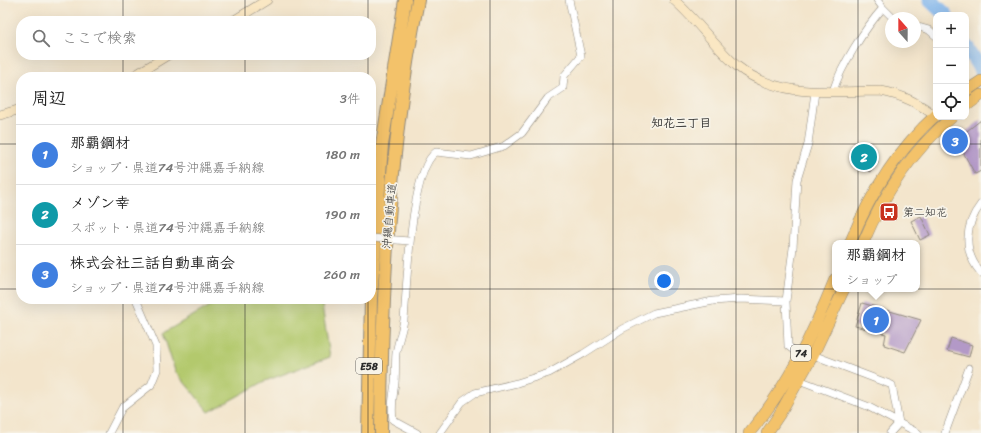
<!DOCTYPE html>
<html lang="ja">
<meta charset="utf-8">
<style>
:root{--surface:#fff;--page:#f2f2f2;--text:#222;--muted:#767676;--line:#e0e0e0;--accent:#c8321e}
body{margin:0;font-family:Sriracha,"Klee One",sans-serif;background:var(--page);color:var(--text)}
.controls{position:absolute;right:12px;top:12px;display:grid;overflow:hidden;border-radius:8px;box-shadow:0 4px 16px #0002}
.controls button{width:36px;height:36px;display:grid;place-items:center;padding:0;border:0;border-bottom:1px solid var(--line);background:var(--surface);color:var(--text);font:20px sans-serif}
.compass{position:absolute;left:885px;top:12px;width:36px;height:36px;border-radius:50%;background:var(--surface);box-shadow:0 4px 16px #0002;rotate:339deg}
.you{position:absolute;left:664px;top:281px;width:14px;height:14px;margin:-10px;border:3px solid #fff;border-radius:50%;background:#1a73e8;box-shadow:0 0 0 6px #1a73e833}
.badge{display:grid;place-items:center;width:26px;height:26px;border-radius:50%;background:var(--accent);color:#fff;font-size:13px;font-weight:700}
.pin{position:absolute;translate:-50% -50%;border:2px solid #fff;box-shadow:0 1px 4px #0006}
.popup{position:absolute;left:832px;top:240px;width:88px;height:52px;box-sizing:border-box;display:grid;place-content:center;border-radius:8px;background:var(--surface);filter:drop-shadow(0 1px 3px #0005);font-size:13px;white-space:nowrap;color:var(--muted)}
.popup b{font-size:15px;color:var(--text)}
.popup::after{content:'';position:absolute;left:50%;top:100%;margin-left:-8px;border:8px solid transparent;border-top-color:var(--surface)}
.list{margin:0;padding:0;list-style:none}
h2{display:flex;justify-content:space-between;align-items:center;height:52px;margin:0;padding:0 16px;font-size:17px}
h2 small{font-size:13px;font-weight:400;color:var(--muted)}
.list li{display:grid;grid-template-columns:26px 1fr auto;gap:12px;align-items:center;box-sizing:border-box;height:60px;padding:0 16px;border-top:1px solid var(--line)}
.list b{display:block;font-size:15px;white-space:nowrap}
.list p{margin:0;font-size:13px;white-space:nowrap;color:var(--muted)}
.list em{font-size:13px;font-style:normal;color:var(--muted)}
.icon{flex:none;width:22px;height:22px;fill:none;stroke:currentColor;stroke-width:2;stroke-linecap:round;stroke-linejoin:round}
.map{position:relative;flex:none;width:981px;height:433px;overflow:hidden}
.search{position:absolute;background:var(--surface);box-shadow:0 4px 16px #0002;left:16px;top:16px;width:360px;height:44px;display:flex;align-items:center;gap:10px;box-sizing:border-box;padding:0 14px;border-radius:16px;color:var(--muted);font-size:15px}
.panel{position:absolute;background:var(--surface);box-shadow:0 4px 16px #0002;left:16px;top:72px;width:360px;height:232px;border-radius:16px}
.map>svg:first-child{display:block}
.green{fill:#b3c96d;stroke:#6f7a4c}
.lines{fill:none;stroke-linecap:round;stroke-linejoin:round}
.river{stroke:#7db3ec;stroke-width:15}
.building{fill:#b399c7}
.street-casing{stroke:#8f887c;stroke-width:8}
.secondary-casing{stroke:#8f887c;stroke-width:10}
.primary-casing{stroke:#8f887c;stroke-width:12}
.highway-casing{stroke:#8f887c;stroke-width:14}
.street{stroke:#fff;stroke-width:7}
.secondary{stroke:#fae7c3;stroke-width:9}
.primary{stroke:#f3c26a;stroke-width:11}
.highway{stroke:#f3c26a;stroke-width:12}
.street-bridge-casing{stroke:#8f887c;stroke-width:8;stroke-linecap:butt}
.street-bridge{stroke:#fff;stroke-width:7}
.grid{fill:none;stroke:#2b2b2b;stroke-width:1;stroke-opacity:0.55}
.labels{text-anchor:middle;stroke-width:3.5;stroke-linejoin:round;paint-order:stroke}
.shield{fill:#f7f3e8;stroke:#686764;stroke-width:1}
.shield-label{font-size:10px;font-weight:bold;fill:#2b2b2b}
.poi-label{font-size:11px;fill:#2b2b2b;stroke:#f7f3e8;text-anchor:start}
.street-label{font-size:11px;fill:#2b2b2b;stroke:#f7f3e8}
.neighbourhood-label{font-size:12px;font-weight:bold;fill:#2b2b2b;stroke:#f7f3e8}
</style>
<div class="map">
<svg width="981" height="433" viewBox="0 0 981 433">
<rect width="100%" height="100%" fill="#f7f3e8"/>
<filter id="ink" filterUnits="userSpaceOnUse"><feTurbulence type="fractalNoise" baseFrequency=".025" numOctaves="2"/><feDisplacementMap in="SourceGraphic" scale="8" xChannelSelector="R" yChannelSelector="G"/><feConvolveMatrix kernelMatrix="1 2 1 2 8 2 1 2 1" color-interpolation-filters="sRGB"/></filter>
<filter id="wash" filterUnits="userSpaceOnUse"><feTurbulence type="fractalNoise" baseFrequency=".012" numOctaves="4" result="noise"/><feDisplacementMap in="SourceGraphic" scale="16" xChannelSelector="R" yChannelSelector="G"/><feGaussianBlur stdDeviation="0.9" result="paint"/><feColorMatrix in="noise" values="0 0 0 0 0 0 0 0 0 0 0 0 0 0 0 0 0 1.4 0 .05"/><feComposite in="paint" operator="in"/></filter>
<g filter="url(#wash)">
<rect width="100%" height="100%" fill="#f3e5cc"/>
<path class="green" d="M222,299H321L330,357L265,381L209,412L175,371L163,333Z"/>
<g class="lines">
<path class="river" d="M930,0L946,15
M966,46L981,70"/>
</g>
<g id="blocks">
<path class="building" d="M981,120V171L975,174L958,143L950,151L944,144L959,130L963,134Z
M864,148L868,151V154L878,161L871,172L853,160L860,150L861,151Z
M921,216L930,235L920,240L911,221Z
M862,303L921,320L905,352L884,345L886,334L855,326Z
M951,338L972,345L969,357L947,351Z"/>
</g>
</g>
<g filter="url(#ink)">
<use href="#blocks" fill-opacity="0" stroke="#8f887c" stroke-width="1"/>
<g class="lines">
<defs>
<path id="street" d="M877,0L883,8L893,18
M915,26L929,30L936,36
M833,91C841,66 865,28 883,8
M981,204C964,226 963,252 981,273
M800,355L788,346L786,301L793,248L797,180L808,144L815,92
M813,355L892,385L899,423L890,433
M799,380L867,406L918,433
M109,433L122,408L151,385L157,370L156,346L136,299
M417,433L393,420C391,407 393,396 395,383C396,373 395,363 396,353C398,342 402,331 404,320C407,287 410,170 436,152L471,156L504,146L522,133L548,98L563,88L564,76L581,56L569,0
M440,433L462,402L475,393L517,383L549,373L583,354L622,329L654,313L713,301L741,299L786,301
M945,433L969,368"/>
<path id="secondary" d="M674,0C697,20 714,46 737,66C778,99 832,91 881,91C902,95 920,103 936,117
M233,21L267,0
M132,77L168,55
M0,115L21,109"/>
<path id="primary" d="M966,91L981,81
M966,106L981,95
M850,243C870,194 897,150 936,115
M863,243C883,195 913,150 952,117
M749,433C787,388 813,333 835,279
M767,433L779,415L813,355L844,289"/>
<path id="highway" d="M371,298L382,145L405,0
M368,433L371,299
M381,433C381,288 390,143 418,0"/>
</defs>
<use href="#street" class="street-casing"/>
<use href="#secondary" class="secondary-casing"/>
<use href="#primary" class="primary-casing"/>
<use href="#highway" class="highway-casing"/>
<use href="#street" class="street"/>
<use href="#secondary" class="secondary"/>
<use href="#primary" class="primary"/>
<use href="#highway" class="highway"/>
<defs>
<path id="street-bridge" d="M371,238L409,241"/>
</defs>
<use href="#street-bridge" class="street-bridge-casing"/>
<use href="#street-bridge" class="street-bridge"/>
</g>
</g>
<path class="grid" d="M123,0V21M245,0V21M368,0V21M490,0V433M613,0V433M736,0V433M858,0V433M123,55V77M245,55V77M368,55V77M0,144H21M371,144H981M0,289H21M371,289H981M123,299V433M245,299V433M368,299V433"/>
<defs>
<symbol id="bus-square" viewBox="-11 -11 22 22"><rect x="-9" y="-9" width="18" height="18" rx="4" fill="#c8321e" stroke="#f7f3e8"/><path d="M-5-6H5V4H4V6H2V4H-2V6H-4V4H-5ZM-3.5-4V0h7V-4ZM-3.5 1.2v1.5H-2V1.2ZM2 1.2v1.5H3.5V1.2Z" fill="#fff"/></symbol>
</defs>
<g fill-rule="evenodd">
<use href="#bus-square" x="878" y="201" width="22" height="22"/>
</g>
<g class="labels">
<g class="shield">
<rect x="791" y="345" width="20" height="16" rx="3"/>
<rect x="356" y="358" width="26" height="16" rx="3"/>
</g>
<g class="shield-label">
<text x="801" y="357">74</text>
<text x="369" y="370">E58</text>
</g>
<g class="poi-label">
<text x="903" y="216">第二知花</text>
</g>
<g class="street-label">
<text transform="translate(389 216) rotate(-85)" y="4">沖縄自動車道</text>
</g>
<g class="neighbourhood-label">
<text x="681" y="127">知花三丁目</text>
</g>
</g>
</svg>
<div class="controls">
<button>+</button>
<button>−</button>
<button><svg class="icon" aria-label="locate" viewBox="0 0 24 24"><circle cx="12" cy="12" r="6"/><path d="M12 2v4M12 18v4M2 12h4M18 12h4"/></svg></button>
</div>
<svg class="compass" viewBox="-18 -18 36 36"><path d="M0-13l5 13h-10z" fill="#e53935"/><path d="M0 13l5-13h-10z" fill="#767676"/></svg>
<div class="you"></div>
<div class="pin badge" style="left:876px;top:320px;background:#3f7fe0">1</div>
<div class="popup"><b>那覇鋼材</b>ショップ</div>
<div class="pin badge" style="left:864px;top:157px;background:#0f9aa8">2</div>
<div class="pin badge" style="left:955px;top:141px;background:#3f7fe0">3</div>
<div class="search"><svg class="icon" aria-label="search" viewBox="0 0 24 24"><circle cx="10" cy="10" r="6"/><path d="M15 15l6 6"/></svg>ここで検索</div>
<section class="panel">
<h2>周辺<small>3件</small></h2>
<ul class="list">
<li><span class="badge" style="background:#3f7fe0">1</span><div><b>那覇鋼材</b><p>ショップ · 県道74号沖縄嘉手納線</p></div><em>180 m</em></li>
<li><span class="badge" style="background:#0f9aa8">2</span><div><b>メゾン幸</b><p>スポット · 県道74号沖縄嘉手納線</p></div><em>190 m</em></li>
<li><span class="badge" style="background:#3f7fe0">3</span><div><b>株式会社三話自動車商会</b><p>ショップ · 県道74号沖縄嘉手納線</p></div><em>260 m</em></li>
</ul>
</section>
</div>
